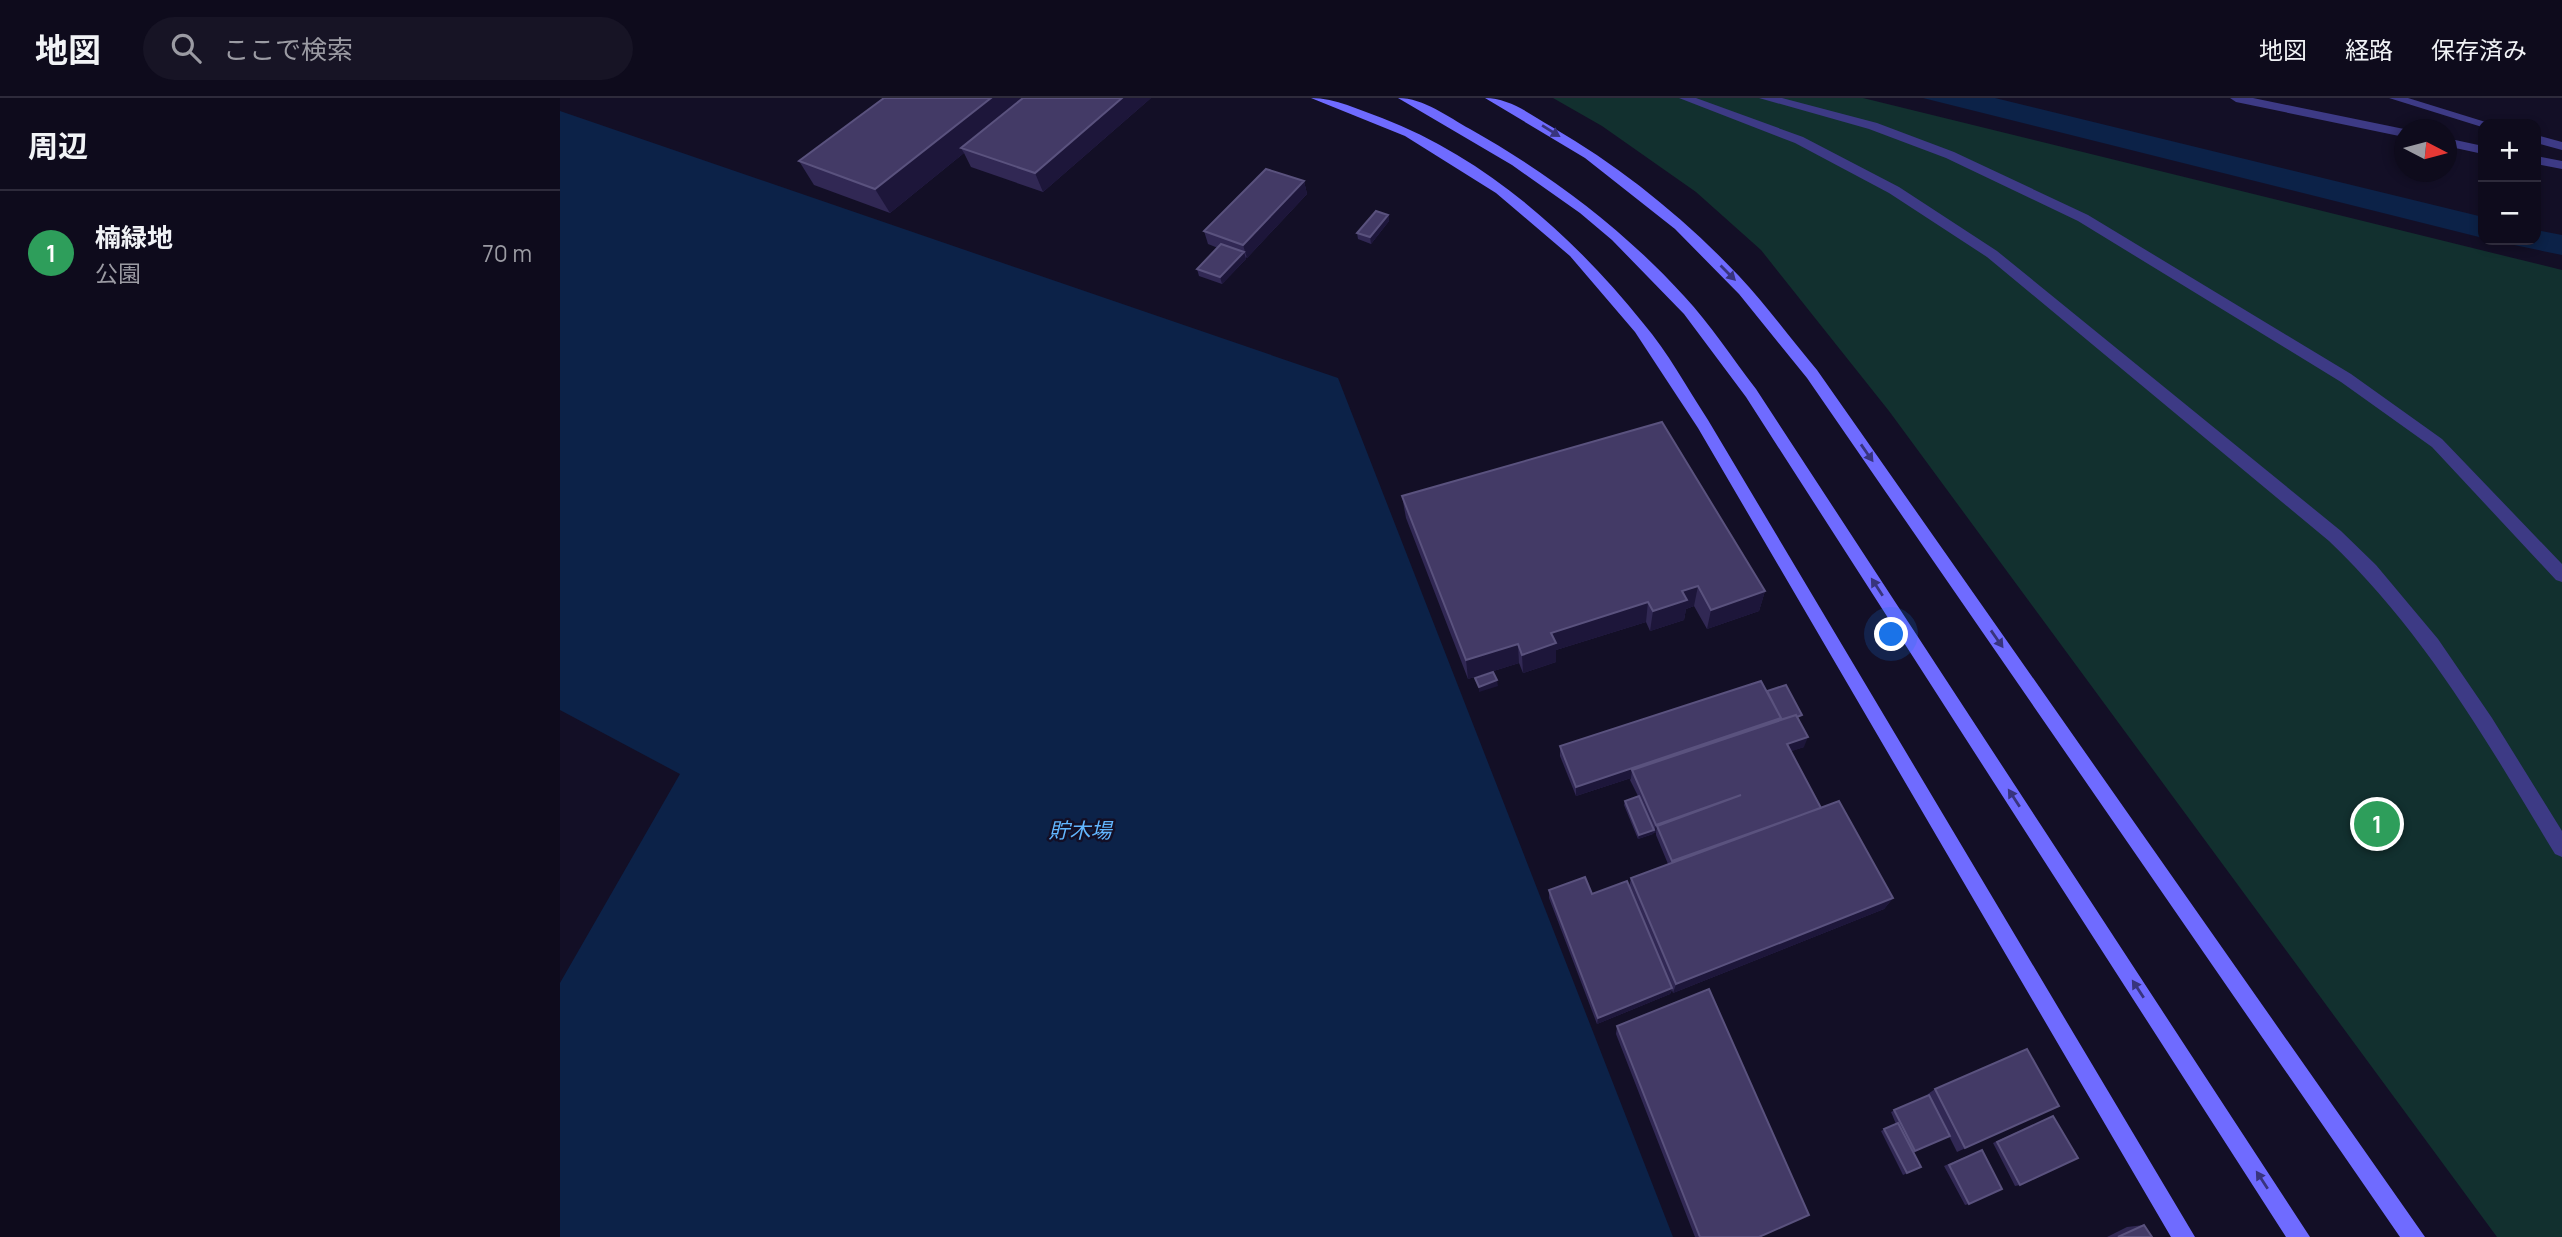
<!DOCTYPE html>
<html lang="ja">
<meta charset="utf-8">
<style>
:root{--surface:#0e0b1c;--page:#171425;--text:#f1f3f6;--muted:#9b9ba3;--line:#2e2b3b;--accent:#8c9099}
body{margin:0;font-family:Manrope,"Noto Sans JP",sans-serif;background:var(--page);color:var(--text)}
.controls{position:absolute;right:21px;top:21px;display:grid;overflow:hidden;border-radius:14px;box-shadow:0 4px 10px #0003}
.controls button{width:63px;height:63px;display:grid;place-items:center;padding:0;border:0;border-bottom:2px solid var(--line);background:var(--surface);color:var(--text);font:35px sans-serif}
.compass{position:absolute;left:1834px;top:21px;width:63px;height:63px;border-radius:50%;background:var(--surface);box-shadow:0 4px 10px #0003;rotate:96deg}
.you{position:absolute;left:1332px;top:537px;width:24px;height:24px;margin:-18px;border:5px solid #fff;border-radius:50%;background:#1a73e8;box-shadow:0 0 0 10px #1a73e833}
.badge{display:grid;place-items:center;width:46px;height:46px;border-radius:50%;background:var(--accent);color:#fff;font-size:23px;font-weight:700}
.pin{position:absolute;translate:-50% -50%;border:4px solid #fff;box-shadow:0 2px 7px #0006}
.list{margin:0;padding:0;list-style:none}
h2{display:flex;justify-content:space-between;align-items:center;height:91px;margin:0;padding:0 28px;font-size:30px}
h2 small{font-size:23px;font-weight:400;color:var(--muted)}
.list li{display:grid;grid-template-columns:46px 1fr auto;gap:21px;align-items:center;box-sizing:border-box;height:126px;padding:0 28px;border-top:2px solid var(--line)}
.list b{display:block;font-size:26px;white-space:nowrap}
.list p{margin:0;font-size:23px;white-space:nowrap;color:var(--muted)}
.list em{font-size:23px;font-style:normal;color:var(--muted)}
.icon{flex:none;width:38px;height:38px;fill:none;stroke:currentColor;stroke-width:2;stroke-linecap:round;stroke-linejoin:round}
.map{position:relative;flex:none;width:2002px;height:1139px;overflow:hidden}
header{display:flex;align-items:center;gap:42px;box-sizing:border-box;height:98px;padding:0 35px;background:var(--surface);border-bottom:2px solid var(--line)}
header strong{font-size:33px}
nav{display:flex;gap:38px;margin-inline-start:auto;font-size:24px}
.search{width:490px;height:63px;background:var(--page);display:flex;align-items:center;gap:18px;box-sizing:border-box;padding:0 24px;border-radius:38px;color:var(--muted);font-size:26px}
main{display:flex}
aside{flex:1;background:var(--surface)}
.map>svg:first-child{display:block}
.green{fill:#12302f}
.water{fill:#0c2248}
.lines{fill:none;stroke-linecap:round;stroke-linejoin:round}
.lane{fill:#3d3a85;fill-rule:evenodd}
.street{fill:#3d3a85;fill-rule:evenodd}
.secondary{fill:#6f6bff;fill-rule:evenodd}
.wall{fill:#312854}
.shaded-wall{fill:#1d163a}
.building{fill:#433a66;stroke:#5a527e;stroke-width:2}
.oneway{fill:#38347d}
.labels{text-anchor:middle;stroke-width:5;stroke-linejoin:round;paint-order:stroke}
.water-label{font-size:21px;font-style:italic;fill:#62b6ff;stroke:#130f26}
</style>
<header>
<strong>地図</strong>
<div class="search"><svg class="icon" aria-label="search" viewBox="0 0 24 24"><circle cx="10" cy="10" r="6"/><path d="M15 15l6 6"/></svg>ここで検索</div>
<nav><a>地図</a><a>経路</a><a>保存済み</a></nav>
</header>
<main>
<aside>
<h2>周辺<small></small></h2>
<ul class="list">
<li><span class="badge" style="background:#2e9e5b">1</span><div><b>楠緑地</b><p>公園</p></div><em>70 m</em></li>
</ul>
</aside>
<div class="map">
<svg width="2002" height="1139" viewBox="0 0 2002 1139">
<rect width="100%" height="100%" fill="#130f26"/>
<path class="green" d="M993,0H1303L2002,172V1139H1937L1329,313L1201,152L1136,94L1042,28Z"/>
<path class="water" d="M1363,0H1435L1923,119V140Z
M0,13L778,280L1113,1139H0V885L120,676L0,612Z
M1976,132L2002,137V157L1930,142H1976Z"/>
<g class="lines">
<path class="lane" d="M1119,0H1136L1243,39L1339,89L1437,153L1781,433L1816,467L1878,541L1932,620L2002,733V759L1995,756C1926,642 1866,536 1769,443L1427,159L1329,95L1235,45Z
M1199,0H1222L1317,25L1394,54L1528,117L1791,276L1882,341L2002,466V484L1996,482L1872,349L1781,284L1518,123L1386,60L1309,31Z"/>
<path class="street" d="M1670,0H1693L1844,31V39L1676,4Z
M1829,0H1848L1932,26L1922,29Z
M1976,37L2002,44V52L1976,45Z
M1886,40L1923,48V56L1886,48Z
M1976,58L2002,63V71L1976,66Z"/>
<path class="secondary" d="M751,0C776,0 799,12 822,20C926,60 1014,139 1083,225C1108,254 1127,290 1148,322L1635,1139H1611L1138,330L1075,234L1010,158L936,95L845,38Z
M838,0C864,0 888,19 910,31C990,76 1063,131 1124,198C1151,227 1172,260 1196,291L1750,1139H1726L1186,299L1124,216L1052,142L1020,115L952,67Z
M925,0C950,0 971,17 992,29C1061,69 1124,120 1179,178C1207,208 1231,241 1257,272L1865,1139H1840L1247,280L1179,196L1115,131L1025,60Z"/>
</g>
<path class="wall" d="M591,0L483,94L411,69L404,55L330,115L254,87L239,63Z
M744,83L747,96L687,160L686,159V161L662,186L639,178L637,171L658,150L648,146L644,133Z
M828,117L829,123L811,146L798,141L797,135Z
M842,398L1205,493L1199,513L1147,531L1134,508L1126,511L1124,522L1090,533L1086,524L996,552V564L963,575L959,565L908,581L846,420Z
M1207,593L1240,622L1239,623L1244,649L1231,653L1261,710L1333,800L1324,811L1113,895L1112,892L1110,896L1037,926L989,800V792L1032,796L1069,789L1071,780L1108,766L1096,737V735H1094V734L1093,736L1078,741L1064,707L1065,703L1078,698L1070,682L1071,680L1016,698L1000,658V648Z
M1057,928L1199,1139H1135L1056,936Z
M1375,991L1499,1008L1397,1054L1389,1038L1353,1054L1361,1069L1343,1077L1321,1033L1336,1026L1331,1014L1368,997V996Z
M1493,1018L1460,1087L1455,1088L1433,1045Z
M1422,1052L1409,1106L1405,1107L1384,1068Z
M1584,1127L1592,1139H1547L1567,1129Z"/>
<path class="shaded-wall" d="M431,0H472L401,50L404,55L330,115L315,91Z
M562,0H591L483,94L475,75Z
M744,83L747,96L687,160L683,147Z
M828,117L829,123L811,146L810,139Z
M684,154L686,161L662,186L660,179Z
M1138,488L1134,508L1126,511L1124,522L1090,533L1093,513L1122,493Z
M1205,493L1199,513L1147,531L1151,512Z
M1088,504L1086,524L996,552V564L963,575L962,557L991,535Z
M958,546L959,565L908,581L906,562Z
M937,582L938,588L919,594V589Z
M1221,620L1218,630L1072,672L1071,680L1016,698V689Z
M1248,639L1244,649L1224,656L1227,646Z
M1181,697L1097,728L1096,735H1094L1096,727Z
M1094,732L1093,736L1078,741L1079,737Z
M1333,800L1324,811L1113,895L1116,886Z
M1112,890L1110,896L1037,926L1038,920Z"/>
<path class="building" d="M324,0H431L315,91L239,63Z
M463,0H562L475,75L401,50Z
M706,71L744,83L683,147L644,133Z
M816,113L828,117L810,139L797,135Z
M661,146L684,154L660,179L637,171Z
M1102,324L1205,493L1151,512L1138,488L1122,493L1127,502L1093,513L1088,504L991,535L996,545L962,557L958,546L906,562L842,398Z
M933,574L937,582L919,589L915,580Z
M1201,583L1221,620L1016,689L1000,648Z
M1226,587L1242,617L1237,619L1236,617L1220,622L1221,620L1207,593Z
M1236,617L1248,639L1227,646L1261,710L1112,763L1097,728L1181,697L1096,727L1072,672Z
M1079,698L1094,732L1079,737L1065,703Z
M1279,703L1333,800L1116,886L1071,780Z
M1025,779L1032,796L1067,783L1112,890L1038,920L989,792Z
M1149,891L1249,1117L1199,1139H1140L1057,928Z
M1467,951L1499,1008L1405,1050L1375,991Z
M1369,997L1390,1038L1355,1053L1334,1012Z
M1493,1018L1518,1060L1460,1087L1437,1044Z
M1338,1025L1361,1069L1347,1075L1324,1031Z
M1422,1052L1442,1091L1409,1106L1389,1067Z
M1584,1127L1592,1139H1558Z"/>
<defs><path id="oneway-solid" d="M-6-.8H1V-3.2L6.5 0L1 3.2V.8H-6Z" transform="scale(1.75)"/></defs>
<g class="oneway">
<use href="#oneway-solid" transform="translate(991 33) rotate(32)"/>
<use href="#oneway-solid" transform="translate(1168 175) rotate(45)"/>
<use href="#oneway-solid" transform="translate(1307 355) rotate(55)"/>
<use href="#oneway-solid" transform="translate(1317 489) rotate(-123)"/>
<use href="#oneway-solid" transform="translate(1437 541) rotate(55)"/>
<use href="#oneway-solid" transform="translate(1454 700) rotate(-123)"/>
<use href="#oneway-solid" transform="translate(1578 891) rotate(-123)"/>
<use href="#oneway-solid" transform="translate(1702 1082) rotate(-123)"/>
</g>
<g class="labels">
<g class="water-label">
<text x="520" y="740">貯木場</text>
</g>
</g>
</svg>
<div class="controls">
<button>+</button>
<button>−</button>
</div>
<svg class="compass" viewBox="-18 -18 36 36"><path d="M0-13l5 13h-10z" fill="#e53935"/><path d="M0 13l5-13h-10z" fill="#9b9ba3"/></svg>
<div class="you"></div>
<div class="pin badge" style="left:1817px;top:726px;background:#2e9e5b">1</div>
</div>
</main>
